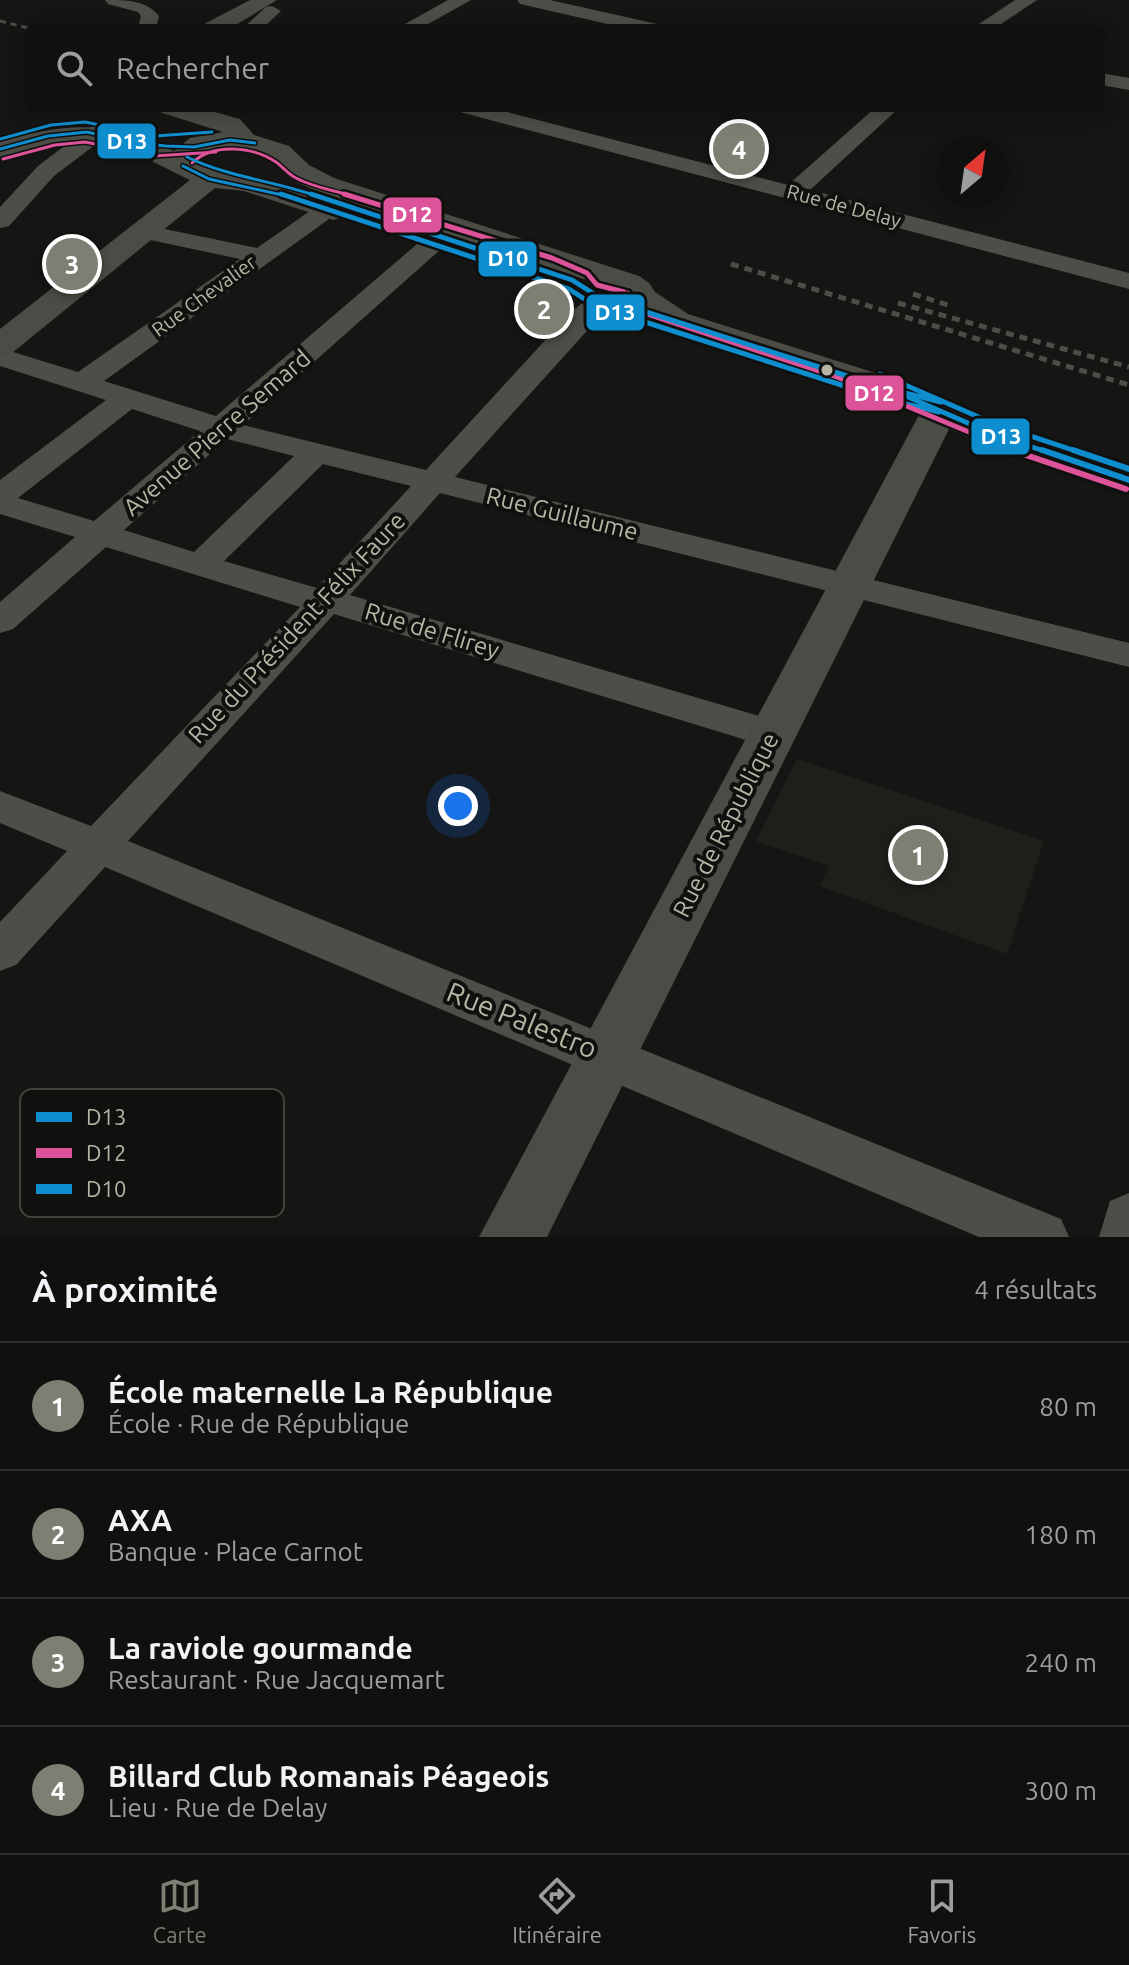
<!DOCTYPE html>
<html lang="fr">
<meta charset="utf-8">
<style>
:root{--surface:#10100f;--page:#191918;--text:#f1f3f6;--muted:#9c9d9e;--line:#30302f;--accent:#7e7e72}
body{margin:0;font-family:Ubuntu,sans-serif;background:var(--page);color:var(--text)}
.compass{position:absolute;left:937px;top:136px;width:72px;height:72px;border-radius:50%;background:var(--surface);box-shadow:0 4px 20px #0003;rotate:29deg}
.you{position:absolute;left:458px;top:806px;width:28px;height:28px;margin:-20px;border:6px solid #fff;border-radius:50%;background:#1a73e8;box-shadow:0 0 0 12px #1a73e833}
.badge{display:grid;place-items:center;width:52px;height:52px;border-radius:50%;background:var(--accent);color:#fff;font-size:26px;font-weight:700}
.pin{position:absolute;translate:-50% -50%;border:4px solid #fff;box-shadow:0 2px 8px #0006}
.list{margin:0;padding:0;list-style:none}
h2{display:flex;justify-content:space-between;align-items:center;height:104px;margin:0;padding:0 32px;font-size:34px}
h2 small{font-size:26px;font-weight:400;color:var(--muted)}
.list li{display:grid;grid-template-columns:52px 1fr auto;gap:24px;align-items:center;box-sizing:border-box;height:128px;padding:0 32px;border-top:2px solid var(--line)}
.list b{display:block;font-size:30px;white-space:nowrap}
.list p{margin:0;font-size:26px;white-space:nowrap;color:var(--muted)}
.list em{font-size:26px;font-style:normal;color:var(--muted)}
.icon{flex:none;width:44px;height:44px;fill:none;stroke:currentColor;stroke-width:2;stroke-linecap:round;stroke-linejoin:round}
.map{position:relative;flex:none;width:1129px;height:1237px;overflow:hidden}
.search{position:absolute;background:var(--surface);box-shadow:0 4px 20px #0003;left:24px;right:24px;top:24px;height:88px;display:flex;align-items:center;gap:20px;box-sizing:border-box;padding:0 28px;border-radius:12px;color:var(--muted);font-size:30px}
.sheet{height:616px;background:var(--surface)}
nav{display:flex;justify-content:space-around;align-items:center;box-sizing:border-box;height:112px;border-top:2px solid var(--line);background:var(--surface);font-size:22px;color:var(--muted)}
nav a{display:grid;justify-items:center;gap:4px}
nav .on{color:var(--accent)}
.map>svg:first-child{display:block}
.built{fill:#1e1f1b}
.lines{fill:none;stroke-linecap:round;stroke-linejoin:round}
.street{fill:#4d4e48;fill-rule:evenodd}
.secondary{fill:#4c4c46;fill-rule:evenodd}
.rail-far1{stroke:#4d4d48;stroke-width:3;stroke-dasharray:6 5;stroke-linecap:butt}
.rail{stroke:#4d4d48;stroke-width:5;stroke-dasharray:8 6;stroke-linecap:butt}
.bus-1-far2-casing{stroke:#10100f;stroke-width:6}
.bus-1-far1-casing{stroke:#10100f;stroke-width:10}
.bus-1-casing{stroke:#10100f;stroke-width:12}
.bus-2-far2-casing{stroke:#10100f;stroke-width:6}
.bus-2-far1-casing{stroke:#10100f;stroke-width:10}
.bus-2-casing{stroke:#10100f;stroke-width:12}
.bus-3-far2-casing{stroke:#10100f;stroke-width:6}
.bus-3-far1-casing{stroke:#10100f;stroke-width:10}
.bus-3-casing{stroke:#10100f;stroke-width:12}
.bus-1-far2{stroke:#0e8ece;stroke-width:3}
.bus-1-far1{stroke:#0e8ece;stroke-width:5}
.bus-1{stroke:#0e8ece;stroke-width:6}
.bus-2-far2{stroke:#dd5399;stroke-width:3}
.bus-2-far1{stroke:#dd5399;stroke-width:5}
.bus-2{stroke:#dd5399;stroke-width:6}
.bus-3-far2{stroke:#0e8ece;stroke-width:3}
.bus-3-far1{stroke:#0e8ece;stroke-width:5}
.bus-3{stroke:#0e8ece;stroke-width:6}
.bus-dot{fill:#b7b6a4;stroke:#10100f;stroke-width:3}
.labels{text-anchor:middle;stroke-width:8;stroke-linejoin:round;paint-order:stroke}
.far-street-label{font-size:20px;fill:#b7b6a4;stroke:#10100f}
.street-label{font-size:24px;fill:#b7b6a4;stroke:#10100f}
.near-street-label{font-size:28px;fill:#b7b6a4;stroke:#10100f}
.key{fill:#10100f;stroke:#42423c;stroke-width:2}
.key-label{font-size:22px;fill:#b7b6a4}
.line-badge{stroke:#10100f;stroke-width:3}
.badge-label{font-size:22px;text-anchor:middle;font-weight:bold;fill:#fff}
</style>
<div class="map">
<svg width="1129" height="1237" viewBox="0 0 1129 1237">
<rect width="100%" height="100%" fill="#151514"/>
<path class="built" d="M797,759L1044,841L1007,954L819,886L829,866L756,841Z"/>
<g class="lines">
<path class="street" d="M105,0C127,0 146,0 159,16L156,28H138L141,16L138,12L108,4Z
M448,0H471L421,28H398Z
M517,0H550L657,24L659,28H625L520,4Z
M1015,0H1037L995,28H973Z
M272,6L281,11L263,28H243L266,7Z
M1101,73L1129,78V90L1101,85Z
M456,108H492L788,185L875,108H899L810,190L1129,273V289L460,112Z
M96,126L107,133L104,138L54,176L9,226L0,228V207L38,166L88,128Z
M328,202L336,204L340,209L336,214L104,381L216,416L423,239H441L445,244L441,249L243,425L426,470L571,312L586,300H604L608,306L604,312L455,477L1129,643V667L440,493L350,595L786,724L792,734L786,744L772,748L334,614L128,841L1061,1219L1069,1237H979L105,867L16,965L0,971V922L67,851L0,823V791L91,826L300,607L106,547L13,629L0,633V602L75,537L0,514V480L106,400L0,366V348L78,372L240,259L136,237L133,232L136,227L145,225L257,248L320,204ZM132,409L200,431L94,521L18,498ZM227,439L294,456L194,552L124,530ZM323,464L411,486L317,588L224,561Z
M1129,1193V1237H1099L1110,1201Z"/>
<path class="secondary" d="M250,0H277L231,28H203L206,23Z
M158,108H200L240,119L254,135L289,146L309,165L334,178L639,276L649,283L655,292L688,314L904,382L1006,426L1129,467V492L980,442L949,429L547,1237H479L919,415L878,398L664,328L629,304L617,290L314,190C302,185 290,179 281,170C276,165 273,160 266,157C247,146 207,140 195,162L215,171L258,177L343,205L348,211L343,217L333,220L244,191L215,188L12,353L0,356V329L190,180C160,166 130,147 98,142C66,136 31,149 0,157V141C71,122 106,120 174,151L190,138L223,132L162,113Z"/>
<path class="rail-far1" d="M0,21L28,28"/>
<path class="rail" d="M731,264L1129,385
M913,294L948,305
M898,303L1129,367"/>
<defs>
<path id="bus-1-far2" d="M0,149L48,136L87,132L134,143L166,146L194,147L230,140L255,143
M183,166L209,179L287,196"/>
<path id="bus-1-far1" d="M281,194L569,289L595,306L882,398L939,412
M876,383L993,434L1047,452"/>
<path id="bus-1" d="M1042,450L1129,480"/>
<path id="bus-2-far2" d="M3,159L55,145L85,142L154,156L216,152
M192,163C213,143 252,146 276,162C283,167 288,174 296,178C312,187 333,190 351,196"/>
<path id="bus-2-far1" d="M344,194L552,258L587,273L597,285L624,292L632,298
M628,293L633,304L650,315L837,377L1017,452"/>
<path id="bus-2" d="M1011,450L1126,489"/>
<path id="bus-3-far2" d="M0,139L51,125L85,122L155,136L212,132
M187,157C228,177 274,181 317,196"/>
<path id="bus-3-far1" d="M311,194L572,280L599,297L885,388L941,402
M880,374L997,425L1079,452"/>
<path id="bus-3" d="M1073,450L1129,469"/>
</defs>
<use href="#bus-1-far2" class="bus-1-far2-casing"/>
<use href="#bus-1-far1" class="bus-1-far1-casing"/>
<use href="#bus-1" class="bus-1-casing"/>
<use href="#bus-2-far2" class="bus-2-far2-casing"/>
<use href="#bus-2-far1" class="bus-2-far1-casing"/>
<use href="#bus-2" class="bus-2-casing"/>
<use href="#bus-3-far2" class="bus-3-far2-casing"/>
<use href="#bus-3-far1" class="bus-3-far1-casing"/>
<use href="#bus-3" class="bus-3-casing"/>
<use href="#bus-1-far2" class="bus-1-far2"/>
<use href="#bus-1-far1" class="bus-1-far1"/>
<use href="#bus-1" class="bus-1"/>
<use href="#bus-2-far2" class="bus-2-far2"/>
<use href="#bus-2-far1" class="bus-2-far1"/>
<use href="#bus-2" class="bus-2"/>
<use href="#bus-3-far2" class="bus-3-far2"/>
<use href="#bus-3-far1" class="bus-3-far1"/>
<use href="#bus-3" class="bus-3"/>
</g>
<circle class="bus-dot" cx="827" cy="370" r="7"/>
<g class="labels">
<g class="far-street-label">
<text transform="translate(844 206) rotate(15)" y="7">Rue de Delay</text>
<text transform="translate(204 296) rotate(-36)" y="7">Rue Chevalier</text>
</g>
<g class="street-label">
<text transform="translate(217 433) rotate(-41)" y="8">Avenue Pierre Semard</text>
<text transform="translate(562 514) rotate(14)" y="8">Rue Guillaume</text>
<text transform="translate(297 628) rotate(-47)" y="8">Rue du Président Félix Faure</text>
<text transform="translate(432 631) rotate(17)" y="8">Rue de Flirey</text>
<text transform="translate(726 825) rotate(-63)" y="8">Rue de République</text>
</g>
<g class="near-street-label">
<text transform="translate(522 1020) rotate(22)" y="10">Rue Palestro</text>
</g>
</g>
<rect x="20" y="1089" width="264" height="128" rx="12" class="key"/>
<rect x="36" y="1112" width="36" height="10" fill="#0e8ece"/>
<rect x="36" y="1148" width="36" height="10" fill="#dd5399"/>
<rect x="36" y="1184" width="36" height="10" fill="#0e8ece"/>
<g class="key-label">
<text x="86" y="1125">D13</text>
<text x="86" y="1161">D12</text>
<text x="86" y="1197">D10</text>
</g>
<g class="line-badge">
<rect x="96" y="122" width="61" height="38" rx="8" fill="#0e8ece"/>
<rect x="382" y="196" width="61" height="38" rx="8" fill="#dd5399"/>
<rect x="477" y="240" width="61" height="38" rx="8" fill="#0e8ece"/>
<rect x="585" y="293" width="61" height="39" rx="8" fill="#0e8ece"/>
<rect x="844" y="374" width="61" height="38" rx="8" fill="#dd5399"/>
<rect x="970" y="417" width="61" height="39" rx="8" fill="#0e8ece"/>
</g>
<g class="badge-label">
<text x="127" y="149">D13</text>
<text x="412" y="222">D12</text>
<text x="508" y="266">D10</text>
<text x="615" y="320">D13</text>
<text x="874" y="401">D12</text>
<text x="1001" y="444">D13</text>
</g>
</svg>
<svg class="compass" viewBox="-18 -18 36 36"><path d="M0-13l5 13h-10z" fill="#e53935"/><path d="M0 13l5-13h-10z" fill="#9c9d9e"/></svg>
<div class="you"></div>
<div class="pin badge" style="left:918px;top:855px">1</div>
<div class="pin badge" style="left:544px;top:309px">2</div>
<div class="pin badge" style="left:72px;top:264px">3</div>
<div class="pin badge" style="left:739px;top:149px">4</div>
<div class="search"><svg class="icon" aria-label="search" viewBox="0 0 24 24"><circle cx="10" cy="10" r="6"/><path d="M15 15l6 6"/></svg>Rechercher</div>
</div>
<section class="sheet">
<h2>À proximité<small>4 résultats</small></h2>
<ul class="list">
<li><span class="badge">1</span><div><b>École maternelle La République</b><p>École · Rue de République</p></div><em>80 m</em></li>
<li><span class="badge">2</span><div><b>AXA</b><p>Banque · Place Carnot</p></div><em>180 m</em></li>
<li><span class="badge">3</span><div><b>La raviole gourmande</b><p>Restaurant · Rue Jacquemart</p></div><em>240 m</em></li>
<li><span class="badge">4</span><div><b>Billard Club Romanais Péageois</b><p>Lieu · Rue de Delay</p></div><em>300 m</em></li>
</ul>
</section>
<nav>
<a class="on"><svg class="icon" aria-label="map" viewBox="0 0 24 24"><path d="M3 6l6-2 6 2 6-2v14l-6 2-6-2-6 2zM9 4v14M15 6v14"/></svg>Carte</a>
<a><svg class="icon" aria-label="directions" viewBox="0 0 24 24"><path d="M12 3l9 9-9 9-9-9zM9 14v-3h6M13 9l2 2-2 2"/></svg>Itinéraire</a>
<a><svg class="icon" aria-label="saved" viewBox="0 0 24 24"><path d="M7 4h10v16l-5-4-5 4z"/></svg>Favoris</a>
</nav>
